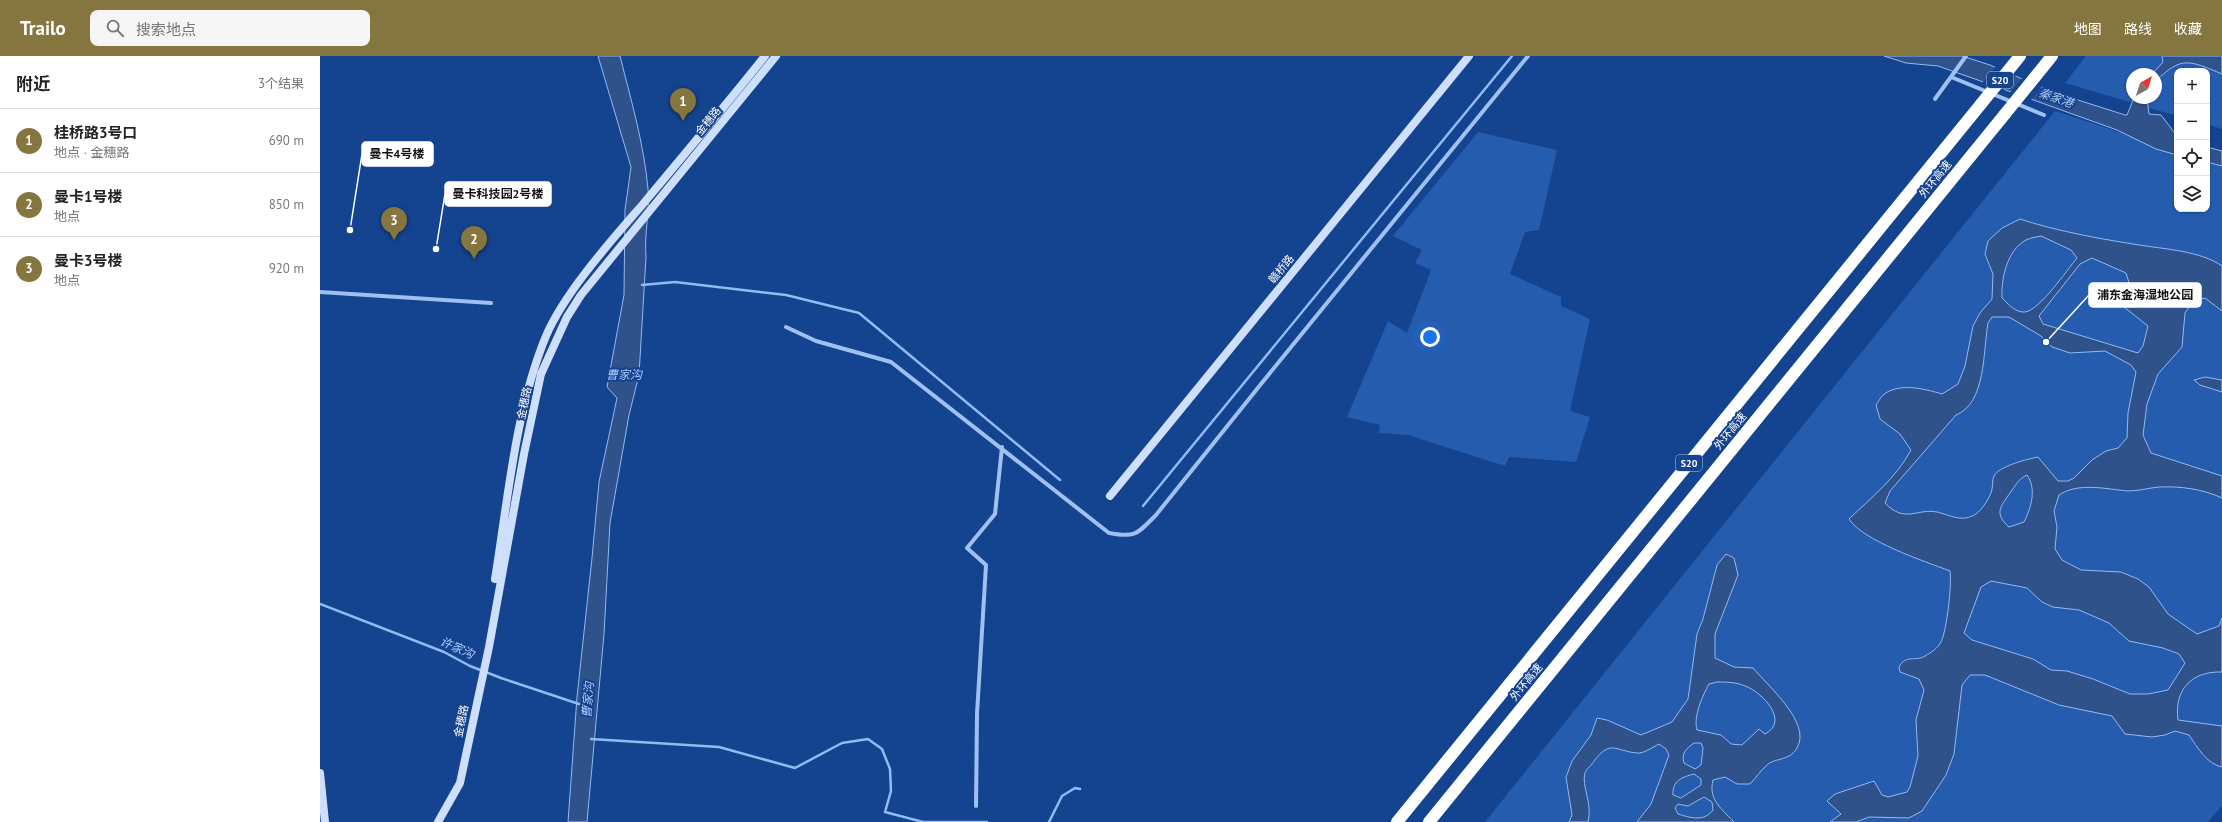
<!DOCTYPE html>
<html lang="zh">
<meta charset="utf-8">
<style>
:root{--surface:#fff;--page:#f6f6f6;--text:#222;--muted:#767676;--line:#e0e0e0;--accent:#85753e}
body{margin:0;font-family:"PT Sans","Noto Sans SC",sans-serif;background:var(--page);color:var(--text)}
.controls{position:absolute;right:12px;top:12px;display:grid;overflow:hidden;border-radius:8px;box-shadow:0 1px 3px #0004}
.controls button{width:36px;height:36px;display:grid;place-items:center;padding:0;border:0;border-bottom:1px solid var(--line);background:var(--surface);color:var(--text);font:20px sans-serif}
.compass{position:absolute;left:1806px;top:12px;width:36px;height:36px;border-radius:50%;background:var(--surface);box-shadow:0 1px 3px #0004;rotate:39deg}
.you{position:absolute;left:1110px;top:281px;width:14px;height:14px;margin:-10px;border:3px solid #fff;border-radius:50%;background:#1a73e8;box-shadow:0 0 0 6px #1a73e833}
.badge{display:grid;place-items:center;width:26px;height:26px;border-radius:50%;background:var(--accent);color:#fff;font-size:13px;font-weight:700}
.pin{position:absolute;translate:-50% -33px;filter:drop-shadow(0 1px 2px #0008)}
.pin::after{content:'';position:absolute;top:21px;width:14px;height:12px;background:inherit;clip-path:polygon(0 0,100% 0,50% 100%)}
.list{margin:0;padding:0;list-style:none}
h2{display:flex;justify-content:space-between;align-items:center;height:52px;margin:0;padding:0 16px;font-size:17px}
h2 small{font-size:13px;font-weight:400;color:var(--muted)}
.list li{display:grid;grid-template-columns:26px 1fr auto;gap:12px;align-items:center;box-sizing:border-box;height:64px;padding:0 16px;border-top:1px solid var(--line)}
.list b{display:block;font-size:15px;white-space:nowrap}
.list p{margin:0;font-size:13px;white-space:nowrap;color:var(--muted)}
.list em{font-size:13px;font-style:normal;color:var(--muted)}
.icon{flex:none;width:22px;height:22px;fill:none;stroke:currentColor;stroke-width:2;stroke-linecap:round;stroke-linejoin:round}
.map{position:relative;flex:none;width:1902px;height:766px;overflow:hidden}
header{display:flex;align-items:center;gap:24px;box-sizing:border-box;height:56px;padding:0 20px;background:var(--accent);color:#fff}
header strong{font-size:19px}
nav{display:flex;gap:22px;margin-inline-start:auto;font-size:14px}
.search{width:280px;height:36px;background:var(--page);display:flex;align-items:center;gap:10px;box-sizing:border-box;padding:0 14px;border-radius:8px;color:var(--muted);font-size:15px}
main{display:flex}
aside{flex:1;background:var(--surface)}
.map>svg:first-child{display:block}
.green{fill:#265cae;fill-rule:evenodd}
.water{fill:#30528b;stroke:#92baf4;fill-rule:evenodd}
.pier{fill:#14438f}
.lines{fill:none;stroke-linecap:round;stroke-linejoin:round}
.stream{stroke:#92baf4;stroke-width:2.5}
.street{stroke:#a0c0f1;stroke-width:4}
.secondary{stroke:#cedffb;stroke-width:8}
.highway{stroke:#fff;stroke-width:12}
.highway-bridge{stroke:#fff;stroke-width:12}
.labels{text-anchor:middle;stroke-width:4;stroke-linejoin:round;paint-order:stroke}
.shield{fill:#14438f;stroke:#b8c7dd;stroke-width:1}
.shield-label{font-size:10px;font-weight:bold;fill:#fff}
.street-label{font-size:11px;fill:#fff;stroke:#14438f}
.water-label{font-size:12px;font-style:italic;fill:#accaf8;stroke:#14438f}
.leader{fill:none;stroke:#fff;stroke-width:1.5}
.callout-dot{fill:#fff;stroke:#14438f;stroke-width:1.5}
.callout{fill:#fff;stroke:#fff;stroke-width:1.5}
.callout-label{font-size:12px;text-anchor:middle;font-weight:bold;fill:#111}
</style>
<header>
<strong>Trailo</strong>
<div class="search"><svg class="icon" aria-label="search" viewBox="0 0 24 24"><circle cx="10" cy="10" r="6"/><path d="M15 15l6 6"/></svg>搜索地点</div>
<nav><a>地图</a><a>路线</a><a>收藏</a></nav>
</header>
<main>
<aside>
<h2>附近<small>3个结果</small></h2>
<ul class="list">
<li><span class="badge">1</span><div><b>桂桥路3号口</b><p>地点 · 金穗路</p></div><em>690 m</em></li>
<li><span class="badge">2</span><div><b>曼卡1号楼</b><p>地点</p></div><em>850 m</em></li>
<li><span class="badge">3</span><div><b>曼卡3号楼</b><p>地点</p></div><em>920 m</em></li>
</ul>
</aside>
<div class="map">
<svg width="1902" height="766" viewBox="0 0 1902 766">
<rect width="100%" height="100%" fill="#14438f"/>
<path class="green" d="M1766,0H1902V73L1887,68V15H1857V60L1745,27ZM1812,18H1836V42H1812Z
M1735,55L1857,95V153H1887V105L1902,110V750L1888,766H1165Z
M1158,76L1237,94L1219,174L1205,176L1190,218L1241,241V250L1270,263L1250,355L1270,361L1256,406L1189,401L1185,410L1088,379L1059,377L1060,369L1027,361L1068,265L1087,277L1111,214L1095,207L1102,194L1073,180Z"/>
<path class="water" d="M278,0H300C311,44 324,88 328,133C330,155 324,178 326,201L319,319L309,359L290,467L284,578L267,766H248L257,641L272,502L279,426L297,342L287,331L304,239L305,154L311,111Z
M1564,0H1642L1670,9L1733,36L1805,59H1807L1814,42H1827L1829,58L1841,59L1857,80V99L1836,93L1797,74L1655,23L1618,10L1586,7Z
M1842,0H1902V18C1869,4 1861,0 1836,25V18H1832L1843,6Z
M1887,91L1902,95V110L1887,106Z
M1700,163C1736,175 1781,183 1819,189C1844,193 1881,195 1902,210V255L1885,242L1873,245L1865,257L1862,291L1838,318L1827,348L1823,379L1831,397L1902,420V442C1883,433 1860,430 1839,431C1828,432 1819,435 1808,435C1785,433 1759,426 1739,439L1734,455L1737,471L1735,493L1742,504L1761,514L1801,516L1818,523L1829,531L1848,558L1877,578L1899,570L1902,562V616C1871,615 1854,634 1858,664L1902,670V711C1887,708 1877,691 1869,679L1855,675L1845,679L1832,681L1805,678L1792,660L1739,649L1665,619H1650L1642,629L1634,698L1626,719L1602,755L1589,762L1549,761L1536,766H1510L1521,758L1507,745L1515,738L1554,725L1562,739L1568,741L1587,736L1590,731L1598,700L1596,664L1604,634L1599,623L1580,616L1579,611C1586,598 1595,606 1605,600C1612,596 1618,592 1621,586C1627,574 1632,528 1630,515C1604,505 1543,485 1529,463C1552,441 1576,422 1591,394L1580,378L1560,363L1556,349C1558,346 1561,341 1563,339C1579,326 1605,333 1622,338L1638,328L1645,310L1653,270L1660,257L1672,243L1673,218L1665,198L1668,185L1682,172ZM1721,180L1751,194L1757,202C1747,214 1720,254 1705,256C1696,257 1688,248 1682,242C1681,223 1687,194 1706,184C1710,182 1716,181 1721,180ZM1772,202L1806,217L1811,233L1806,241L1804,251L1828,270L1823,290L1818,297L1723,268L1719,260L1760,208ZM1672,261H1689L1721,280L1732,291L1750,297L1785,295L1811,309L1816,316L1808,357L1807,382L1798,392L1786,395L1772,404L1754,422L1748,425H1738L1718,401C1708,403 1679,410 1674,420C1672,424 1673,429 1672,433C1671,440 1662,454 1656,458C1642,467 1630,459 1617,456C1597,452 1585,468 1565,447L1570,435L1636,359C1666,347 1663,296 1668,267ZM1707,419C1717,433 1711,452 1704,466L1689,471C1674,458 1680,451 1690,437C1696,429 1698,423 1707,419ZM1671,525L1707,532L1722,546L1733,551L1759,554L1789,567L1809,585L1843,592L1859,598L1865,607L1848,634L1828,638H1810L1773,623L1747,615L1731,614L1713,603L1652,584L1644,577L1661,531Z
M1885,321L1902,324V336L1880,329L1874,324Z
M1406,498L1414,502L1418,519L1395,578V602L1414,611L1433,612C1447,629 1492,667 1477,692C1469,706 1454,701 1446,710C1440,715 1436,722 1430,728H1417L1405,721L1393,724C1388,744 1402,753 1414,766H1317L1331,748L1349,699L1346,693L1339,688C1333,691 1323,698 1317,697C1295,695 1291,683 1274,705C1272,709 1266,713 1265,717C1261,730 1273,747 1268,766H1249L1252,759L1246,721L1252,705L1271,679L1277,662L1287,664L1321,679L1352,666L1368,643L1377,578L1383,563L1397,509ZM1397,626C1406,626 1416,626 1425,630C1442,636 1470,665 1445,678L1439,673L1422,689L1411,688L1401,679L1377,674C1373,660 1383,639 1389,628ZM1374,687H1381L1383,692L1381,709L1375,713L1364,707C1361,697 1366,693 1374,687ZM1374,718L1381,723V729L1361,742L1353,739C1352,725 1362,721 1374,718ZM1384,741L1392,746L1393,754C1384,766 1371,762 1358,758L1355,752L1358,748L1368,750Z"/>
<path class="pier" d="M1677,9L1697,18L1683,35L1662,27Z
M1703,21L1723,29L1710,45L1690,37Z"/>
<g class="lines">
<path class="stream" d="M322,229L355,226L466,239L539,257L740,424
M823,450L1192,0
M0,548L124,596L150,610L181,622L259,648
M271,683L399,691L475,712L522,687L548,683L562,693L570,713L571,735L565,756L603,766H667
M729,766L742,740L755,732L760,733"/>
<path class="street" d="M1631,21L1724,59
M1615,43L1646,0
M0,236L171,247
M466,271L496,285L571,306L789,477C816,482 817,478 836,459L941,328L1208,0
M656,750L657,658L666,509L647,492L675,458L682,391"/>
<path class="secondary" d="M790,440L1149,0
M175,523C188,444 195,355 226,280C245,236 291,185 323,148C364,99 405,50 445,0
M0,717L5,766
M118,766L140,727L169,591L204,398L221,318L247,261L261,239L456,0"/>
<path class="highway" d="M1077,766L1661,48
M1109,766L1685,58"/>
<path class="highway-bridge" d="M1661,48L1700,0
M1685,58L1732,0"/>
</g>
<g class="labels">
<g class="shield">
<rect x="1667" y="16" width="26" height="16" rx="3"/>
<rect x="1356" y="399" width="26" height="16" rx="3"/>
</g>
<g class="shield-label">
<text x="1680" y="28">S20</text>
<text x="1369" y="411">S20</text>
</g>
<g class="street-label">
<text transform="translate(388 65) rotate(-51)" y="4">金穗路</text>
<text transform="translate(1615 123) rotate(-51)" y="4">外环高速</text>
<text transform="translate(961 213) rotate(-51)" y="4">赣桥路</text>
<text transform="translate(204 347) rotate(-78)" y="4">金穗路</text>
<text transform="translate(1410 375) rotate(-51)" y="4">外环高速</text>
<text transform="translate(1206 626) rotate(-51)" y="4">外环高速</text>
<text transform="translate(141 665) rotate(-78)" y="4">金穗路</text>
</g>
<g class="water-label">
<text transform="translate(1736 42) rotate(19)" y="4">秦家港</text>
<text x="304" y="323">曹家沟</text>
<text transform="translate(137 592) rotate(24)" y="4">许家沟</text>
<text transform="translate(268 644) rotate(-85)" y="4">曹家沟</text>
</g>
</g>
<path class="leader" d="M30 174L42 98M116 193L125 138M1726 286L1769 239"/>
<g class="callout-dot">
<circle cx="30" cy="174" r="4"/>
<circle cx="116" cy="193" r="4"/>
<circle cx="1726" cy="286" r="4"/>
</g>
<g class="callout">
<rect x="42" y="86" width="71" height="24" rx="4"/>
<rect x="125" y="126" width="106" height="24" rx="4"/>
<rect x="1769" y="227" width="112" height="24" rx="4"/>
</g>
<g class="callout-label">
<text x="77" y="102">曼卡4号楼</text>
<text x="178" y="142">曼卡科技园2号楼</text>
<text x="1825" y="243">浦东金海湿地公园</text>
</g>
</svg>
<div class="controls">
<button>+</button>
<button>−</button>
<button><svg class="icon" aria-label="locate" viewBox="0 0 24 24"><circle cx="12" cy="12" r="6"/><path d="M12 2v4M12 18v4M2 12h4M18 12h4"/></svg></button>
<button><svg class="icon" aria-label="layers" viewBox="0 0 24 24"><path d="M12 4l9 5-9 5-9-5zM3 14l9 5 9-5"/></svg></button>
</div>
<svg class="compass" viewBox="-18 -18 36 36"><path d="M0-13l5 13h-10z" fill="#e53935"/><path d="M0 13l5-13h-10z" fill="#767676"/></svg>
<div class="you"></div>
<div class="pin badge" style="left:363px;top:65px">1</div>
<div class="pin badge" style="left:154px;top:203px">2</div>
<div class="pin badge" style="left:74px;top:184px">3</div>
</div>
</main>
